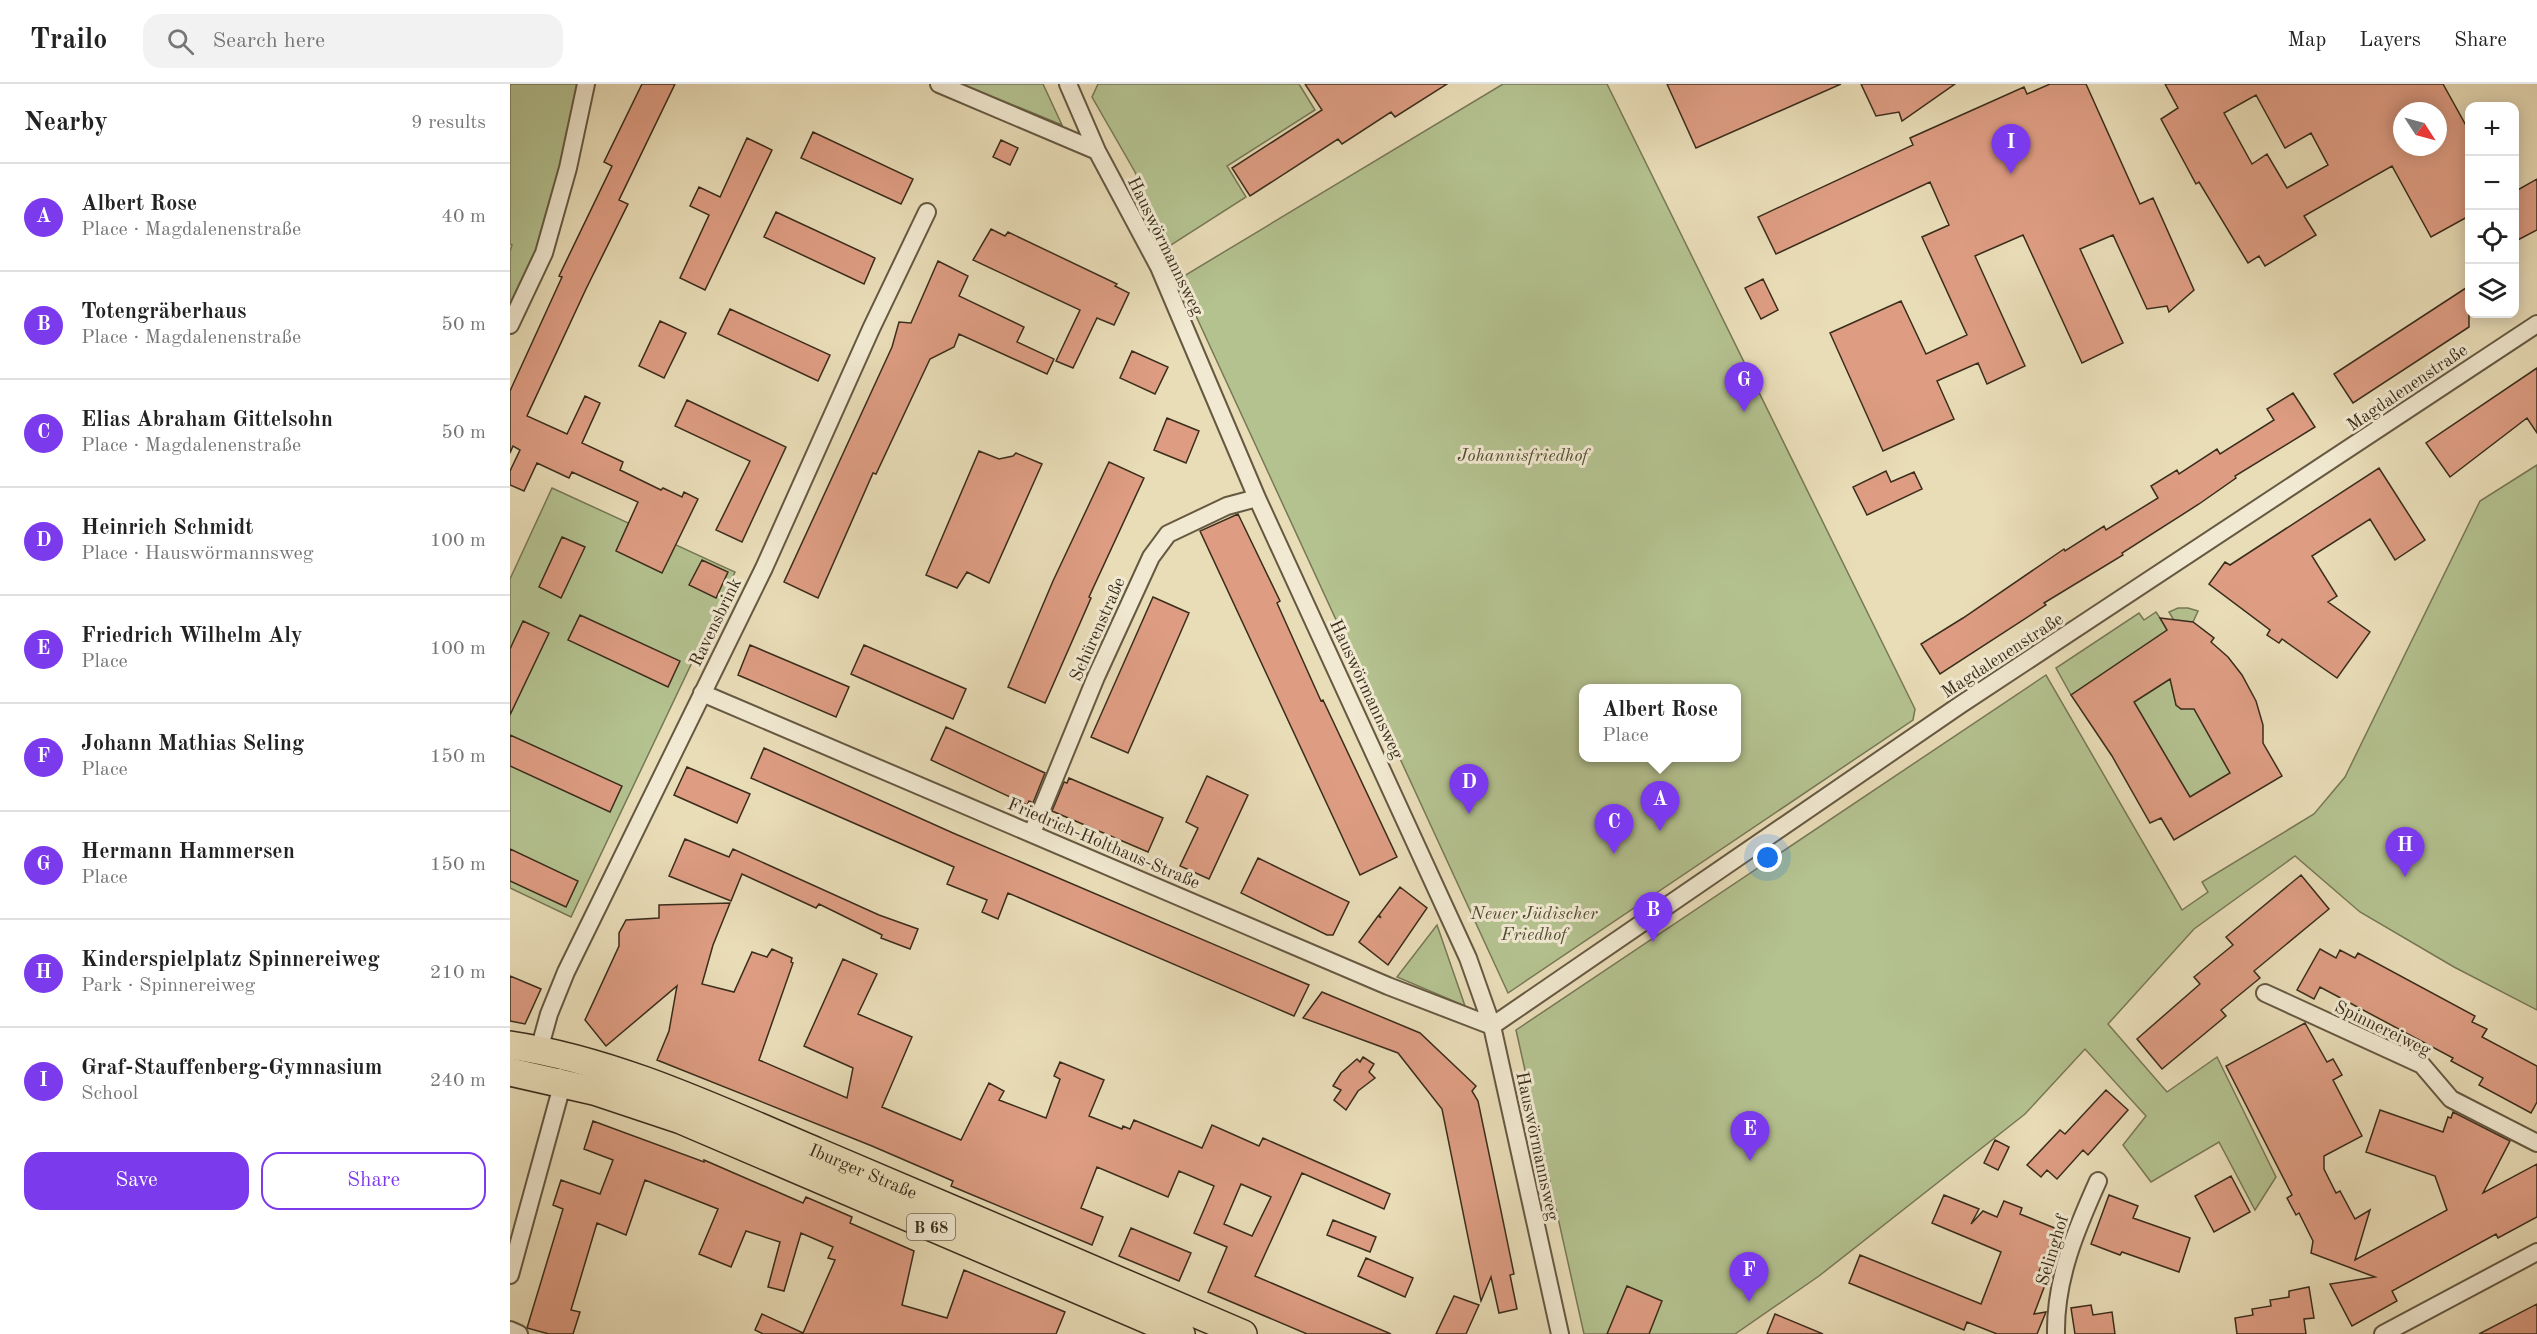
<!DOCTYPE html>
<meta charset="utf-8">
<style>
:root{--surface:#fff;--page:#f2f2f2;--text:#222;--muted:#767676;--line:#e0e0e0;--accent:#7c3aed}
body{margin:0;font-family:"Old Standard TT",serif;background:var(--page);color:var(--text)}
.controls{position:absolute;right:18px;top:18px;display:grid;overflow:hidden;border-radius:12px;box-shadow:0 3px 15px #0003}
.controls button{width:54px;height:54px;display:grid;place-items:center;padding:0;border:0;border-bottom:2px solid var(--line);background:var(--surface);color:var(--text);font:30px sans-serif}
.compass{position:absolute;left:1883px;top:18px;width:54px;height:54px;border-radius:50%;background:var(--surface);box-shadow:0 3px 15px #0003;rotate:126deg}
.you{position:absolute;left:1258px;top:774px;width:21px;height:21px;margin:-15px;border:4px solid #fff;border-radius:50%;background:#1a73e8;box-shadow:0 0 0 9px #1a73e833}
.badge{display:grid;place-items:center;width:39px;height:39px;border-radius:50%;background:var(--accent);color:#fff;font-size:20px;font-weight:700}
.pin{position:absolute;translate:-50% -50px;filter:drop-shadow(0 2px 3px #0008)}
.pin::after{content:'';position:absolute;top:32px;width:21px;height:18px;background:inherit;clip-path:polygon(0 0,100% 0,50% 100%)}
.popup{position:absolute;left:1069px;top:600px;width:162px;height:78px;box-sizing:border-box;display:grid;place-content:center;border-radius:12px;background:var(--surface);filter:drop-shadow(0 2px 4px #0005);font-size:20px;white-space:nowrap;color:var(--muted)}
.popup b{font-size:22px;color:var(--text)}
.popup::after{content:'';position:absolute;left:50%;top:100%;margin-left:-12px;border:12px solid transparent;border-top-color:var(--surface)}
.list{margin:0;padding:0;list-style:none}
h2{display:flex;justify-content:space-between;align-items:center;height:78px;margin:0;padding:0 24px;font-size:26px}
h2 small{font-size:20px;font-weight:400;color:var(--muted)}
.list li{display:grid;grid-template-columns:39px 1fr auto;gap:18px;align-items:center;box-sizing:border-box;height:108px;padding:0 24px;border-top:2px solid var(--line)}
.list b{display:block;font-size:22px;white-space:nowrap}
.list p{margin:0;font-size:20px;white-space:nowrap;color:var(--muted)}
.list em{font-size:20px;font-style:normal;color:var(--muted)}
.actions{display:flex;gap:12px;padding:18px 24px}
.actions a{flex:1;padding:14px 0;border:2px solid var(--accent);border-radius:18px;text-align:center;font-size:21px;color:var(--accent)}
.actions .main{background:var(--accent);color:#fff}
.icon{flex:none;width:33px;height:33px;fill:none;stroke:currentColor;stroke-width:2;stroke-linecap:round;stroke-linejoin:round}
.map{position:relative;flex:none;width:2027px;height:1250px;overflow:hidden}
header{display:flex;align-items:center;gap:36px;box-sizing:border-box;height:84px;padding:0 30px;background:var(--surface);border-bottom:2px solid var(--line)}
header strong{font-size:28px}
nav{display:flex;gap:33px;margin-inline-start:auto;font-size:21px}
.search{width:420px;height:54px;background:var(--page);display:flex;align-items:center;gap:15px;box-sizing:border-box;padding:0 21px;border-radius:18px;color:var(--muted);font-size:22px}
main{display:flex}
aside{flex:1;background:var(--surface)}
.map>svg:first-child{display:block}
.green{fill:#b4c290;stroke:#777856;stroke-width:1.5;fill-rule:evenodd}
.building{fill:#de9d83;stroke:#3a2d1b;stroke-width:1.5;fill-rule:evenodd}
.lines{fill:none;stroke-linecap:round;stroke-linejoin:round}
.street-casing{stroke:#665942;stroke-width:20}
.primary-casing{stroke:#3a2d1b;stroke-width:30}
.street{stroke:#f1e9d1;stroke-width:16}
.primary{stroke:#e9ddb8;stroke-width:27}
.labels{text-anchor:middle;stroke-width:6;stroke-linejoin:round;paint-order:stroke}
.shield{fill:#f1e9d1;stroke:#716552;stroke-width:1.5}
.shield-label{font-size:16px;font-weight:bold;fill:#3a2d1b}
.street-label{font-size:18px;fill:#3a2d1b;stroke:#f1e9d1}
.park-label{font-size:18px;font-style:italic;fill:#524b32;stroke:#f1e9d1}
</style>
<header>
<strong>Trailo</strong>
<div class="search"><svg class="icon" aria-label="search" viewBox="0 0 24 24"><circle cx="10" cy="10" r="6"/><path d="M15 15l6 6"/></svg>Search here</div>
<nav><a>Map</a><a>Layers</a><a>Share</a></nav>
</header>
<main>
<aside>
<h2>Nearby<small>9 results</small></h2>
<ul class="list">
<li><span class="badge">A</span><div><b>Albert Rose</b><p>Place · Magdalenenstraße</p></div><em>40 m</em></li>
<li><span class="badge">B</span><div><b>Totengräberhaus</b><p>Place · Magdalenenstraße</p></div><em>50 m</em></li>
<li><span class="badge">C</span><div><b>Elias Abraham Gittelsohn</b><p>Place · Magdalenenstraße</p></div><em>50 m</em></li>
<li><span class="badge">D</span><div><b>Heinrich Schmidt</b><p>Place · Hauswörmannsweg</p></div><em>100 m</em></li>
<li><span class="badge">E</span><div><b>Friedrich Wilhelm Aly</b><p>Place</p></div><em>100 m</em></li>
<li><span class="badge">F</span><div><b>Johann Mathias Seling</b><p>Place</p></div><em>150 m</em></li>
<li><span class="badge">G</span><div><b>Hermann Hammersen</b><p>Place</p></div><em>150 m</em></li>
<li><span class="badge">H</span><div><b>Kinderspielplatz Spinnereiweg</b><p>Park · Spinnereiweg</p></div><em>210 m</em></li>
<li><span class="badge">I</span><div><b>Graf-Stauffenberg-Gymnasium</b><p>School</p></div><em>240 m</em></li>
</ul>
<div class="actions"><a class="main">Save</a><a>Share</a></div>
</aside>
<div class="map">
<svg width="2027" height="1250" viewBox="0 0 2027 1250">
<rect width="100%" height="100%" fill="#e9ddb8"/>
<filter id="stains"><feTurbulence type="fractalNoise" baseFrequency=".00333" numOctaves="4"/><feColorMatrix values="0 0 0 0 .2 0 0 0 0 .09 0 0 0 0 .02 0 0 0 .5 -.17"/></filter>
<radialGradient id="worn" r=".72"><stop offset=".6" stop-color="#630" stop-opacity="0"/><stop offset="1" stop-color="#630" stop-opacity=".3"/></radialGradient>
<path class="green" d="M0,0H72L28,168L0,226V167L2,161L0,160Z
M452,0H533L552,41Z
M588,0H789L805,26L717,82L736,113L658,163L625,88L582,13Z
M993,0H1097L1405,625L1403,636L998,909L669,195ZM1074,604H1226V674H1074Z
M2027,381V926L1944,883L1850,828L1785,772L1684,845L1598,940L1657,1008L1707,973L1766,1093L1745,1126L1709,1058L1641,1098L1613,1061L1636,1032L1575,965L1515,1030L1309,1192L1225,1250H1074L1006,946L1536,591L1672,826L1698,808L1692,798L1804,730L1835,693L1970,417Z
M42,404L225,488L61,833L0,804V495Z
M1668,524H1678L1688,527L1683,538L1666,540L1659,528Z
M1646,528L1658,546L1561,611L1546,584L1629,529L1634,536Z
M1668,590L1666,621L1671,625L1682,621L1720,689L1680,713L1624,618Z
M927,841L955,922L887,893Z"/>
<path class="building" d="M132,0H165L109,116L118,120L76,205L17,332L57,350L75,312L90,319L72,359L113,378L110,386L151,406L153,404L172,413L174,408L188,415L152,489L106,467L128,418L62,388L59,394L27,379L14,407L0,401V387L10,366L3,362L0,369V307L52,193L49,192L102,82L94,78Z
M795,0H937L885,33L881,28L832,60L828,55L740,112L722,84L812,26Z
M1157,0H1331L1186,64Z
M1351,0H1445L1392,37L1389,28L1366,32Z
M1540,0H1576L1630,120L1643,114L1684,206L1659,228L1657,222L1637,225L1603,151L1570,165L1613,259L1572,279L1513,151L1465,172L1515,282L1477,300L1468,279L1427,297L1444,335L1373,367L1320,249L1391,217L1416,270L1457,251L1412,153L1439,141L1420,98L1266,170L1248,133L1403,61L1400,54L1514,3L1517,10Z
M1655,0H1933L1959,47V132L1921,153L1882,82L1794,132L1806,151L1755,182L1749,172L1738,179L1689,98L1686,100L1651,35L1668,24ZM1746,11L1775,64L1801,49L1818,81L1777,104L1757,70L1742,80L1714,29ZM1892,27H1928V63H1892Z
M303,48L403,95L391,120L291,74Z
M237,54L262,66L195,206L170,194L199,131L180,122L189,103L210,113Z
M491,56L508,64L500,81L483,73Z
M2027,95V146L2004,158V108Z
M266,128L365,174L354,200L254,153Z
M481,145L495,152L498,148L607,200L605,202L619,209L604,241L587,234L563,284L546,277L570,226L463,176Z
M428,177L458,192L449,212L514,243L507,258L544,275L537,290L449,250L444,263L420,275L366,390L363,389L308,514L274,498L382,263L389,238L401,239Z
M1253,195L1268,226L1251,235L1235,204Z
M1959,202V243L1843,319L1824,290Z
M220,225L320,271L308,297L208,250Z
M150,237L176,249L154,294L129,282Z
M622,267L658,283L645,310L610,294Z
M2027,284V349L2017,334L1940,393L1916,359Z
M1783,309L1805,343L1725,392L1726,394L1689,420L1612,469L1613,471L1534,519L1536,521L1430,590L1411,560L1453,534L1554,465L1555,467L1594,442L1596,446L1648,414L1641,402L1667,386L1669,390L1707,365L1710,370L1764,336L1757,325Z
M177,316L276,363L232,458L206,446L240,377L165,342Z
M657,334L689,347L676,379L644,366Z
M469,367L489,375L503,372L506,369L532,380L479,499L457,488L447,504L416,491Z
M599,378L634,394L579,513L581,514L535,619L498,603L543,497Z
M1869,384L1915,456L1885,476L1860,435L1802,472L1827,512L1818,518L1860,548L1827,594L1772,555L1769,559L1757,551L1760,546L1699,500L1715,478L1720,481Z
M1376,387L1381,398L1404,388L1412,405L1357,431L1343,403Z
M728,430L770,517L767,519L811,617L813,616L887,773L850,791L690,447Z
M52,453L75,463L51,514L29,503Z
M192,476L218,488L206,514L179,501Z
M643,513L679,529L618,669L581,653Z
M70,531L170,577L158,603L58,556Z
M1650,534L1683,538L1704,554L1701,558L1718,573L1732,591L1746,617L1753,641V659L1772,692L1664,756L1651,734L1640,739L1602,672L1561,611L1657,546ZM1660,595L1666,621L1671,625H1684L1720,689L1680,713L1624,618Z
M13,537L39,549L0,631V565Z
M240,561L339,603L326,633L228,591Z
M354,561L456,605L443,635L341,590Z
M436,643L535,689L523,719L519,717L517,721L421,676Z
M0,651L112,702L100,728L0,682Z
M254,664L443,749L799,901L784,932L498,809L488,835L472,828L477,816L437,800L444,783L241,694Z
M177,683L240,710L227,739L164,711Z
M697,692L738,711L699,795L670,782L688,744L676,738Z
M559,694L653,734L638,768L542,727L554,698L557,699Z
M175,755L219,773L223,765L369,831L408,845L400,865L371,854L372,851L309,820L306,824L232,790L221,817L159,792Z
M0,765L68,797L56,823L0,797Z
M748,774L839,818L823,851H817L731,809Z
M1791,791L1819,825L1744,887L1750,894L1711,926L1716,932L1652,985L1627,955L1690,900L1684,893L1723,861L1716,853Z
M890,803L917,824L878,881L849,858L868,832L871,834L869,831Z
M220,819L203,861L192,900L224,908L242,868L257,873L262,865L282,874L281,878L283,879L249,976L337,1014L343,984L294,962L333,875L367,890L348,930L402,953L372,1023L451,1056L479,999L494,1007L489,1016L536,1034L550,995L544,992L550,978L594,996L579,1032L612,1045L613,1042L620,1045L624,1036L692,1064L702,1041L749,1062L753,1054L880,1110L874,1125L792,1089L745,1192L881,1250H797L698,1208L717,1163L684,1149L704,1102L669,1087L658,1113L587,1083L571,1124L593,1133L582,1161L441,1102L443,1097L362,1062L147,976L159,947L167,902L96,962L75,936L109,862V849L116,836L149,834V821ZM731,1100L761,1113L742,1152L714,1140Z
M1810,865L1826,874L1830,866L1845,874L1848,869L1965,932L1962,938L1977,945L1972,953L2027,982V1018L2021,1029L1969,1001L1973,994L1941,977L1943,974L1825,911L1810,903L1804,915L1787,906Z
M0,892L31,905L15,940L0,937Z
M812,908L910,949L966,1002L962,1007L968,1017L991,1127L1004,1190L1000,1191L1007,1225L989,1229L981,1193L971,1217L932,1025L888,969L793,934Z
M1795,939L1817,978L1823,975L1832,991L1823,996L1852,1052L1814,1072V1085L1826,1109L1830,1107L1845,1135L1860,1126L1845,1176L1937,1126L1925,1092L1856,1068L1870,1026L1933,1048L1938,1033L1941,1034L1943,1028L2000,1057L1973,1109L2027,1080V1133L1988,1154L1986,1150L1882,1207L1887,1217L1842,1242L1820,1200L1865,1193L1801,1169L1803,1157L1789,1129L1786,1131L1777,1114L1782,1111L1716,982Z
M853,973L864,980L859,988L865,994L848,1007L836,1026L824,1016L831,1006L823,1002L831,989L847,975L850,978Z
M1596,1006L1618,1026L1578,1071L1573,1066L1547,1095L1537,1086L1531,1093L1517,1081L1550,1046L1555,1050Z
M83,1037L194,1078V1076L293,1119L296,1113L342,1133L340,1139L404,1167L392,1221L437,1234L454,1186L555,1228L546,1250H253L245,1246L252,1230L293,1249L325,1176L318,1174L323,1163L291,1149L274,1207L258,1203L270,1158L236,1147L221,1183L189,1170L208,1125L135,1096L116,1151L87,1139L61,1226L70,1228L63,1250H39L17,1244L53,1125L43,1121L51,1096L90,1110L103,1076L74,1065Z
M1485,1056L1499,1063L1488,1086L1474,1079Z
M1721,1092L1740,1128L1704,1148L1685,1112Z
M1434,1111L1469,1125L1461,1140L1473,1127L1487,1133L1494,1117L1512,1124L1510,1130L1547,1145L1528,1190L1538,1193L1524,1230L1536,1228L1527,1250H1487L1457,1238L1454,1246L1339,1199L1350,1171L1471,1220L1491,1168L1422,1139Z
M1599,1111L1628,1122L1623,1134L1680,1154L1669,1188L1612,1168L1610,1171L1581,1160Z
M823,1136L866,1153L860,1168L817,1151Z
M621,1144L681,1169L669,1197L609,1172Z
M856,1174L903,1194L895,1213L848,1192Z
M1117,1202L1152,1217L1139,1250H1097Z
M1799,1203L1804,1234L1794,1235L1796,1250H1727L1725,1234L1743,1231L1742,1225L1761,1222L1760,1216L1779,1213V1207Z
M944,1212L969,1221L956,1250H926Z
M2027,1220V1250H1969Z
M1581,1221L1583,1231L1602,1228L1605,1250H1565L1561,1224Z
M1265,1230L1313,1250H1257Z"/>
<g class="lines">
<defs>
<path id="street" d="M429,0L587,67
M558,0L587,67L649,183L747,414L958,874L982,942L1050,1250
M0,241L34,169L58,84L76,0
M192,609L878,902L982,942
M522,749L586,593L641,473L658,450L717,422L747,414
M1755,909L1912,981L1941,1015L2027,1059
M982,942L1450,621L2027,240
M34,972L29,966L39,930L56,888L254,484L361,245L417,128
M0,1191L53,998L49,993
M0,1246L9,1250
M1546,1250C1545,1195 1566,1146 1588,1097
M1873,1250L2027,1168"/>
<g id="primary">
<path id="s1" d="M0,961C107,977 209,1026 308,1068C450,1128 591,1189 733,1250"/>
<path d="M0,988L84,1007L171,1036L671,1250"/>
</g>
</defs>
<use href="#street" class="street-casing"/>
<use href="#primary" class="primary-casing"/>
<use href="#street" class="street"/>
<use href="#primary" class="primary"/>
</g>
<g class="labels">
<rect class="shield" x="397" y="1130" width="48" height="26" rx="4.5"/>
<g class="shield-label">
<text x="421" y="1149">B 68</text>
</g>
<g class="street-label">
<text transform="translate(656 162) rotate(64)" y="6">Hauswörmannsweg</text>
<text transform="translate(1897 303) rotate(-34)" y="6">Magdalenenstraße</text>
<text transform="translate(205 538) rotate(-64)" y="6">Ravensbrink</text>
<text transform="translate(587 545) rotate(-66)" y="6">Schürenstraße</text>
<text transform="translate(1492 571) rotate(-33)" y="6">Magdalenenstraße</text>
<text transform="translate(857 605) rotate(65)" y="6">Hauswörmannsweg</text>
<text transform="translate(594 759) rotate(23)" y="6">Friedrich-Holthaus-Straße</text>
<text transform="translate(1873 944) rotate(26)" y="6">Spinnereiweg</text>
<text transform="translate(1028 1062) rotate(78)" y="6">Hauswörmannsweg</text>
<text dy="6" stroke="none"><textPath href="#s1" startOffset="376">Iburger Straße</textPath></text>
<text transform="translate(1542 1166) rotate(-73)" y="6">Selinghof</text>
</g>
<g class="park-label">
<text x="1013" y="377">Johannisfriedhof</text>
<text x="1024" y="835">Neuer Jüdischer<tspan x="1024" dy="21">Friedhof</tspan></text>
</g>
</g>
<rect width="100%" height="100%" filter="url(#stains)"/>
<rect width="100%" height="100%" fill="url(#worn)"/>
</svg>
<div class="controls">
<button>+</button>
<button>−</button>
<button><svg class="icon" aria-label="locate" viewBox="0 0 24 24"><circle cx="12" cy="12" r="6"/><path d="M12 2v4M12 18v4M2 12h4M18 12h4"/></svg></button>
<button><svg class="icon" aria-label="layers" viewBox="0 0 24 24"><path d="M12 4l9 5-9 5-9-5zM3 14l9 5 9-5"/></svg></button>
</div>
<svg class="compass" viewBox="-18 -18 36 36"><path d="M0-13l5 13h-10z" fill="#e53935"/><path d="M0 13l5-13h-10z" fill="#767676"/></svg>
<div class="you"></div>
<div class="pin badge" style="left:1150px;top:747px">A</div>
<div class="popup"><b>Albert Rose</b>Place</div>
<div class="pin badge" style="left:1143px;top:858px">B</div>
<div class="pin badge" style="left:1104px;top:770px">C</div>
<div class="pin badge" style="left:959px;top:730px">D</div>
<div class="pin badge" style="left:1240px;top:1077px">E</div>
<div class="pin badge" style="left:1239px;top:1218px">F</div>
<div class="pin badge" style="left:1234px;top:328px">G</div>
<div class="pin badge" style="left:1895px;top:793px">H</div>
<div class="pin badge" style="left:1501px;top:90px">I</div>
</div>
</main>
